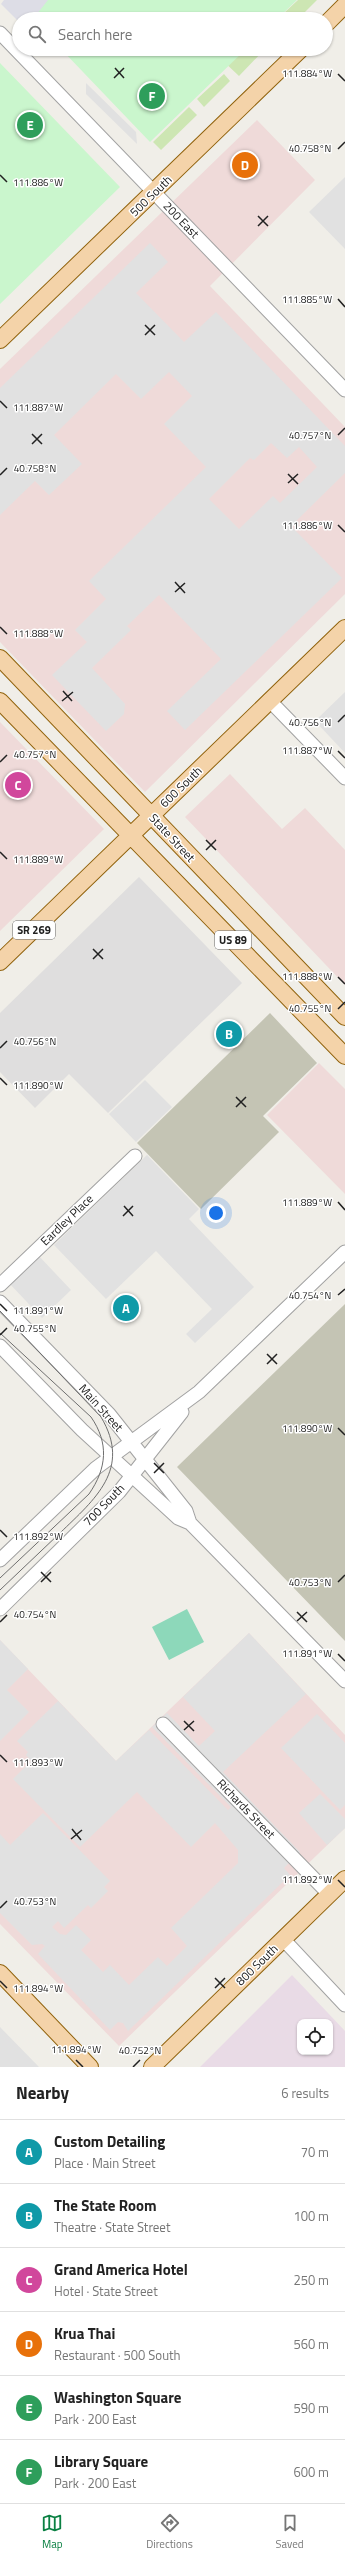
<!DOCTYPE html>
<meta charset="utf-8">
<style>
:root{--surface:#fff;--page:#f6f6f6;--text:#222;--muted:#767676;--line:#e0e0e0;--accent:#0b8043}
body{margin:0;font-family:"Titillium Web",sans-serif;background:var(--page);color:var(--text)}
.controls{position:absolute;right:12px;bottom:12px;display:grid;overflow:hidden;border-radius:8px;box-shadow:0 1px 3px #0004}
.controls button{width:36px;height:36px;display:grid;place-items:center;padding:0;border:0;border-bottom:1px solid var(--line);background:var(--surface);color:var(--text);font:20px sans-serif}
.you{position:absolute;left:216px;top:1213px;width:14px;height:14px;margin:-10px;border:3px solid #fff;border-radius:50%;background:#1a73e8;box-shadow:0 0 0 6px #1a73e833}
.badge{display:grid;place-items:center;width:26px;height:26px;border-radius:50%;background:var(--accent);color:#fff;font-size:13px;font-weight:700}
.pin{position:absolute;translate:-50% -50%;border:2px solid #fff;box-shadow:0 1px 4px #0006}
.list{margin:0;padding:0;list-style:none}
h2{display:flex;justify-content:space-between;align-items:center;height:52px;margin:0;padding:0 16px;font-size:17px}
h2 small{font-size:13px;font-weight:400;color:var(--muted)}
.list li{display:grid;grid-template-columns:26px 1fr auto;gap:12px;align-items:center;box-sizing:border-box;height:64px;padding:0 16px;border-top:1px solid var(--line)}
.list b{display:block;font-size:15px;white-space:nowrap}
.list p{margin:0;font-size:13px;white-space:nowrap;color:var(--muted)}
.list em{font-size:13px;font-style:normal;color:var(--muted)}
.icon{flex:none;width:22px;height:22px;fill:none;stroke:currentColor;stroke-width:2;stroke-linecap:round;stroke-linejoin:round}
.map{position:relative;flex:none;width:345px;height:2067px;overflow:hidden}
.search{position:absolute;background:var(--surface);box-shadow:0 1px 3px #0004;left:12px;right:12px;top:12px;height:44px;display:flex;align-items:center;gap:10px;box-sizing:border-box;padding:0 14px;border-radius:22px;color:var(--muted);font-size:15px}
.sheet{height:436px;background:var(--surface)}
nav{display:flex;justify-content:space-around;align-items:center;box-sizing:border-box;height:56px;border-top:1px solid var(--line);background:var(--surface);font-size:11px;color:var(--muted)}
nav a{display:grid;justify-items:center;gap:2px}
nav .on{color:var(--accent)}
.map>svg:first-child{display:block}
.residential{fill:#dfdede}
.commercial{fill:#efdad9}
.industrial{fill:#e9dbe6;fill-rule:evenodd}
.construction{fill:#c4c4b4}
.grass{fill:#cde6b3}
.park{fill:#caf6cd}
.pitch{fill:#8dd8ba}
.parking{fill:#e1e1e1;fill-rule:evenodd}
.plaza{fill:#dddde6}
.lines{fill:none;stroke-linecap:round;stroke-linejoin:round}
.minor-casing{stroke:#a2a2a2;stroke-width:15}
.major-casing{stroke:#91630d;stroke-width:18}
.minor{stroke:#fff;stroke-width:13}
.major{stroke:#f4d3a9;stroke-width:16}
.tram{stroke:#6f6f6f;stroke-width:1}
.ticks{fill:none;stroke:#212121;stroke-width:1.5}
.labels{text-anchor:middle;stroke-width:3;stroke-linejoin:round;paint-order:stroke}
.shield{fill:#fff;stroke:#646464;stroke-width:1}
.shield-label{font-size:11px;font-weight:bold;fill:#212121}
.street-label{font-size:12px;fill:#212121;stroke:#fff}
.ticks-label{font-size:10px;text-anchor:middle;fill:#212121;stroke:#fff;stroke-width:3;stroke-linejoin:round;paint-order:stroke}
</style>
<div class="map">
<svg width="345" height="2067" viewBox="0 0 345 2067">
<rect width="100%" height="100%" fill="#f0eee8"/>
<path class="residential" d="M139,877L242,983L108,1113L69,1074L35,1108L0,1072V1013Z"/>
<path class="commercial" d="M257,120L315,180L210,286L345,427V594L145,792L0,642V369Z
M0,722L104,829L0,931Z
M230,774L282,829L305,808L345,850V985L185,817Z
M319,1063L345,1089V1194L267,1115Z
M249,1633L345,1735V1828L119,2046L0,1924V1640L116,1761Z"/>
<path class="industrial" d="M292,1975L345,2031V2067H200ZM300,2022H330V2052H300Z"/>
<path class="construction" d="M270,1013L317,1063L263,1116L279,1132L201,1209L137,1143Z
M345,1304V1641L177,1467Z"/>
<path class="grass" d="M298,0H317L298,19H291L285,12Z
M231,49H265L239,76L221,59Z
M224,74L230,81L204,107L197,99Z
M189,107L197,115L161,150L153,142Z"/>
<path class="park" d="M15,0H297L277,19H33Z
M61,49H246L150,142Z
M0,63L120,187L0,304Z"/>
<path class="pitch" d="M187,1609L204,1642L169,1660L152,1627Z"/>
<path class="parking" d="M86,83L136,132L137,144L86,94Z
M345,177V249L309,212Z
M150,243L168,262L136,293L184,342L216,312L345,446V473L291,526L342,578L185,730L167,711L221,659L159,595L127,626L131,630L92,668L125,704L124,714L106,731L52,675L87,642L75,630L106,599L89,581L206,467L164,424L192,396L169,372L141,399L116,374L54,435L82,464L49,495L35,481L0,515V388ZM271,443L287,458L299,447L317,467L280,503L273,496L239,529L209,499L250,458L254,460Z
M345,692V753L315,721Z
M145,1080L172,1107L136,1142L109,1114Z
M147,1155L199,1209L189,1219L254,1287L195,1343L186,1334L212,1309L156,1251L106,1299L54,1245Z
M38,1255L71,1290L42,1318L9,1283Z
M249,1633L306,1694L223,1772L300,1852L284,1868L290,1875L128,2031L123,2023L118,2022L110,2030L38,1954L45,1946L42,1944L32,1945L0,1913V1834L10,1845L43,1813L110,1881L104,1887L108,1891L91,1908L88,1905L64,1928L58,1921L52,1927L60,1934L66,1935L76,1925L91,1940L81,1950L103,1972L110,1965L129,1985L158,1957L167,1966L187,1946L171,1928L238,1863V1850L215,1823L191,1847L137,1792L80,1847L13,1779L31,1761L26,1755L28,1752L17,1741L58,1701L116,1761L149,1730L228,1810L231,1807L152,1727L167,1713L199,1746L215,1731L183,1697Z
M0,1640L28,1669L7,1690L29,1712L0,1741Z
M317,1714L345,1743V1805L340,1810L281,1748Z
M320,1794L345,1819V1828L327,1845L299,1813Z
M0,2027L39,2067H0Z"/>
<path class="plaza" d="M4,0H48L33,19H19V22L1,4Z"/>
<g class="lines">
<defs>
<path id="minor" d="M0,33L345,390
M269,700L345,778
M0,1285L135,1156
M0,1302L109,1414L186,1511L190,1523
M0,1346L82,1430L178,1518L190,1523L345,1681
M0,1560L96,1468L199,1392L345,1252
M0,1609L119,1492L182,1412
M163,1724L329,1894
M283,1939L345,2005"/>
<path id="major" d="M326,24L345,5
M0,340L301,49
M0,658L345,1017
M0,701L345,1056
M0,962L345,628
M0,1973L90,2067
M152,2067L345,1879"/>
</defs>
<use href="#minor" class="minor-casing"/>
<use href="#major" class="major-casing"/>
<use href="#minor" class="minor"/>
<use href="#major" class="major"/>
<path class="tram" d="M0,1311L101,1417C132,1469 95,1499 60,1533C40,1552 20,1571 0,1590
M0,1333L91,1417C109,1443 107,1468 89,1494L0,1578"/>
</g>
<path class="ticks" d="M115,68L124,78M338,74L345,81M114,78L124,68M338,149L345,142M0,175L7,182M258,216L268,226M258,226L268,216M338,299L345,307M145,325L155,335M145,335L155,325M0,401L7,408M32,434L42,444M338,435L345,428M32,444L42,434M288,474L298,484M0,475L7,468M288,483L298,474M338,525L345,532M175,582L185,593M175,592L185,583M0,627L7,634M63,691L72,701M62,701L73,692M338,722L345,715M338,751L345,758M0,762L7,755M206,840L216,850M206,850L216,840M0,852L7,859M93,949L103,959M93,959L103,949M338,977L345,984M338,1009L345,1002M0,1048L7,1041M0,1078L7,1085M236,1097L246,1107M236,1107L246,1097M338,1202L345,1210M124,1206L133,1216M123,1216L133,1206M338,1295L345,1289M0,1304L7,1311M0,1335L7,1328M267,1354L277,1364M267,1364L277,1354M338,1428L345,1435M154,1463L164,1473M154,1473L164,1463M0,1530L7,1537M41,1572L51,1582M41,1582L51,1572M338,1582L345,1575M297,1612L307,1622M297,1621L307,1612M0,1622L7,1615M338,1654L345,1661M184,1721L194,1731M184,1730L194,1721M0,1755L7,1762M72,1829L81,1840M71,1839L82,1830M338,1880L345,1887M0,1908L7,1901M215,1978L225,1988M0,1981L7,1988M215,1988L225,1978M76,2060L83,2067M133,2067L140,2060"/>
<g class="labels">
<g class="shield">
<rect x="13" y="921" width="42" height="18" rx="3"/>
<rect x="215" y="931" width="36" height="18" rx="3"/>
</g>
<g class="shield-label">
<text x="34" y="934">SR 269</text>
<text x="233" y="944">US 89</text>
</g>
<g class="street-label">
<text transform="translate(151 196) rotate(-44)" y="4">500 South</text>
<text transform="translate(181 220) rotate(46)" y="4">200 East</text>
<text transform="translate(181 787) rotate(-44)" y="4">600 South</text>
<text transform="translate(172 838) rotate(47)" y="4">State Street</text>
<text transform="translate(67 1220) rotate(-44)" y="4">Eardley Place</text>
<text transform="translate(101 1408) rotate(48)" y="4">Main Street</text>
<text transform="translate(104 1505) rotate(-46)" y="4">700 South</text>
<text transform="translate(246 1809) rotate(46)" y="4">Richards Street</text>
<text transform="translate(257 1965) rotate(-44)" y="4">800 South</text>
</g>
</g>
<g class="ticks-label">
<text x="307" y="77">111.884°W</text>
<text x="310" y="152">40.758°N</text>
<text x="38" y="186">111.886°W</text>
<text x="307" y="303">111.885°W</text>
<text x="38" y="411">111.887°W</text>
<text x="310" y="439">40.757°N</text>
<text x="35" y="472">40.758°N</text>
<text x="307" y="529">111.886°W</text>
<text x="38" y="637">111.888°W</text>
<text x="310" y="726">40.756°N</text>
<text x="307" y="754">111.887°W</text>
<text x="35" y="758">40.757°N</text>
<text x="38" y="863">111.889°W</text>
<text x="307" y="980">111.888°W</text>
<text x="310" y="1012">40.755°N</text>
<text x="35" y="1045">40.756°N</text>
<text x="38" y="1089">111.890°W</text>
<text x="307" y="1206">111.889°W</text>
<text x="310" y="1299">40.754°N</text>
<text x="38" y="1314">111.891°W</text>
<text x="35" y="1332">40.755°N</text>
<text x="307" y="1432">111.890°W</text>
<text x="38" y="1540">111.892°W</text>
<text x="310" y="1586">40.753°N</text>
<text x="35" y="1618">40.754°N</text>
<text x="307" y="1657">111.891°W</text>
<text x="38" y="1766">111.893°W</text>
<text x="307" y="1883">111.892°W</text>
<text x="35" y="1905">40.753°N</text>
<text x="38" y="1992">111.894°W</text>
<text x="76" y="2053">111.894°W</text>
<text x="140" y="2054">40.752°N</text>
</g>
</svg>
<div class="controls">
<button><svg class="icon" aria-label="locate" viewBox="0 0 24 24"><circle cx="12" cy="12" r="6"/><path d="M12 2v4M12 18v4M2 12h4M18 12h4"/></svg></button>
</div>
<div class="you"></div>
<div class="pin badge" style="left:126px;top:1308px;background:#0f9aa8">A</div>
<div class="pin badge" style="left:229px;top:1034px;background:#0f9aa8">B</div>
<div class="pin badge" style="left:18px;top:785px;background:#d1479c">C</div>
<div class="pin badge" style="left:245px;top:165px;background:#e8710a">D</div>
<div class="pin badge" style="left:30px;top:125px;background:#2e9e5b">E</div>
<div class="pin badge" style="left:152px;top:96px;background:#2e9e5b">F</div>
<div class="search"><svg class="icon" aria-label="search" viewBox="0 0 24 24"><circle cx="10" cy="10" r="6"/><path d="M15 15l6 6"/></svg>Search here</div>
</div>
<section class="sheet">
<h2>Nearby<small>6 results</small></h2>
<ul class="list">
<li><span class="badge" style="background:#0f9aa8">A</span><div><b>Custom Detailing</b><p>Place · Main Street</p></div><em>70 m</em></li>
<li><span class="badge" style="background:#0f9aa8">B</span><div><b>The State Room</b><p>Theatre · State Street</p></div><em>100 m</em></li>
<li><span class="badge" style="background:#d1479c">C</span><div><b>Grand America Hotel</b><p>Hotel · State Street</p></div><em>250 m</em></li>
<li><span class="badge" style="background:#e8710a">D</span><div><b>Krua Thai</b><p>Restaurant · 500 South</p></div><em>560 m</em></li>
<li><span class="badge" style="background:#2e9e5b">E</span><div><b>Washington Square</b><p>Park · 200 East</p></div><em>590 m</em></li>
<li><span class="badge" style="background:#2e9e5b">F</span><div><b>Library Square</b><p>Park · 200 East</p></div><em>600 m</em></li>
</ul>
</section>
<nav>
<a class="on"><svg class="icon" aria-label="map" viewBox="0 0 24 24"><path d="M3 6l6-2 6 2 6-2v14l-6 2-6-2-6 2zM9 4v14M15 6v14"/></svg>Map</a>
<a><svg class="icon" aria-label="directions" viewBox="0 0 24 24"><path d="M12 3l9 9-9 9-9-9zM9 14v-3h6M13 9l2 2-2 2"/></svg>Directions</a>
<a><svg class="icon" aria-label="saved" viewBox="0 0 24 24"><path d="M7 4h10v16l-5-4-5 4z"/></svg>Saved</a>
</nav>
